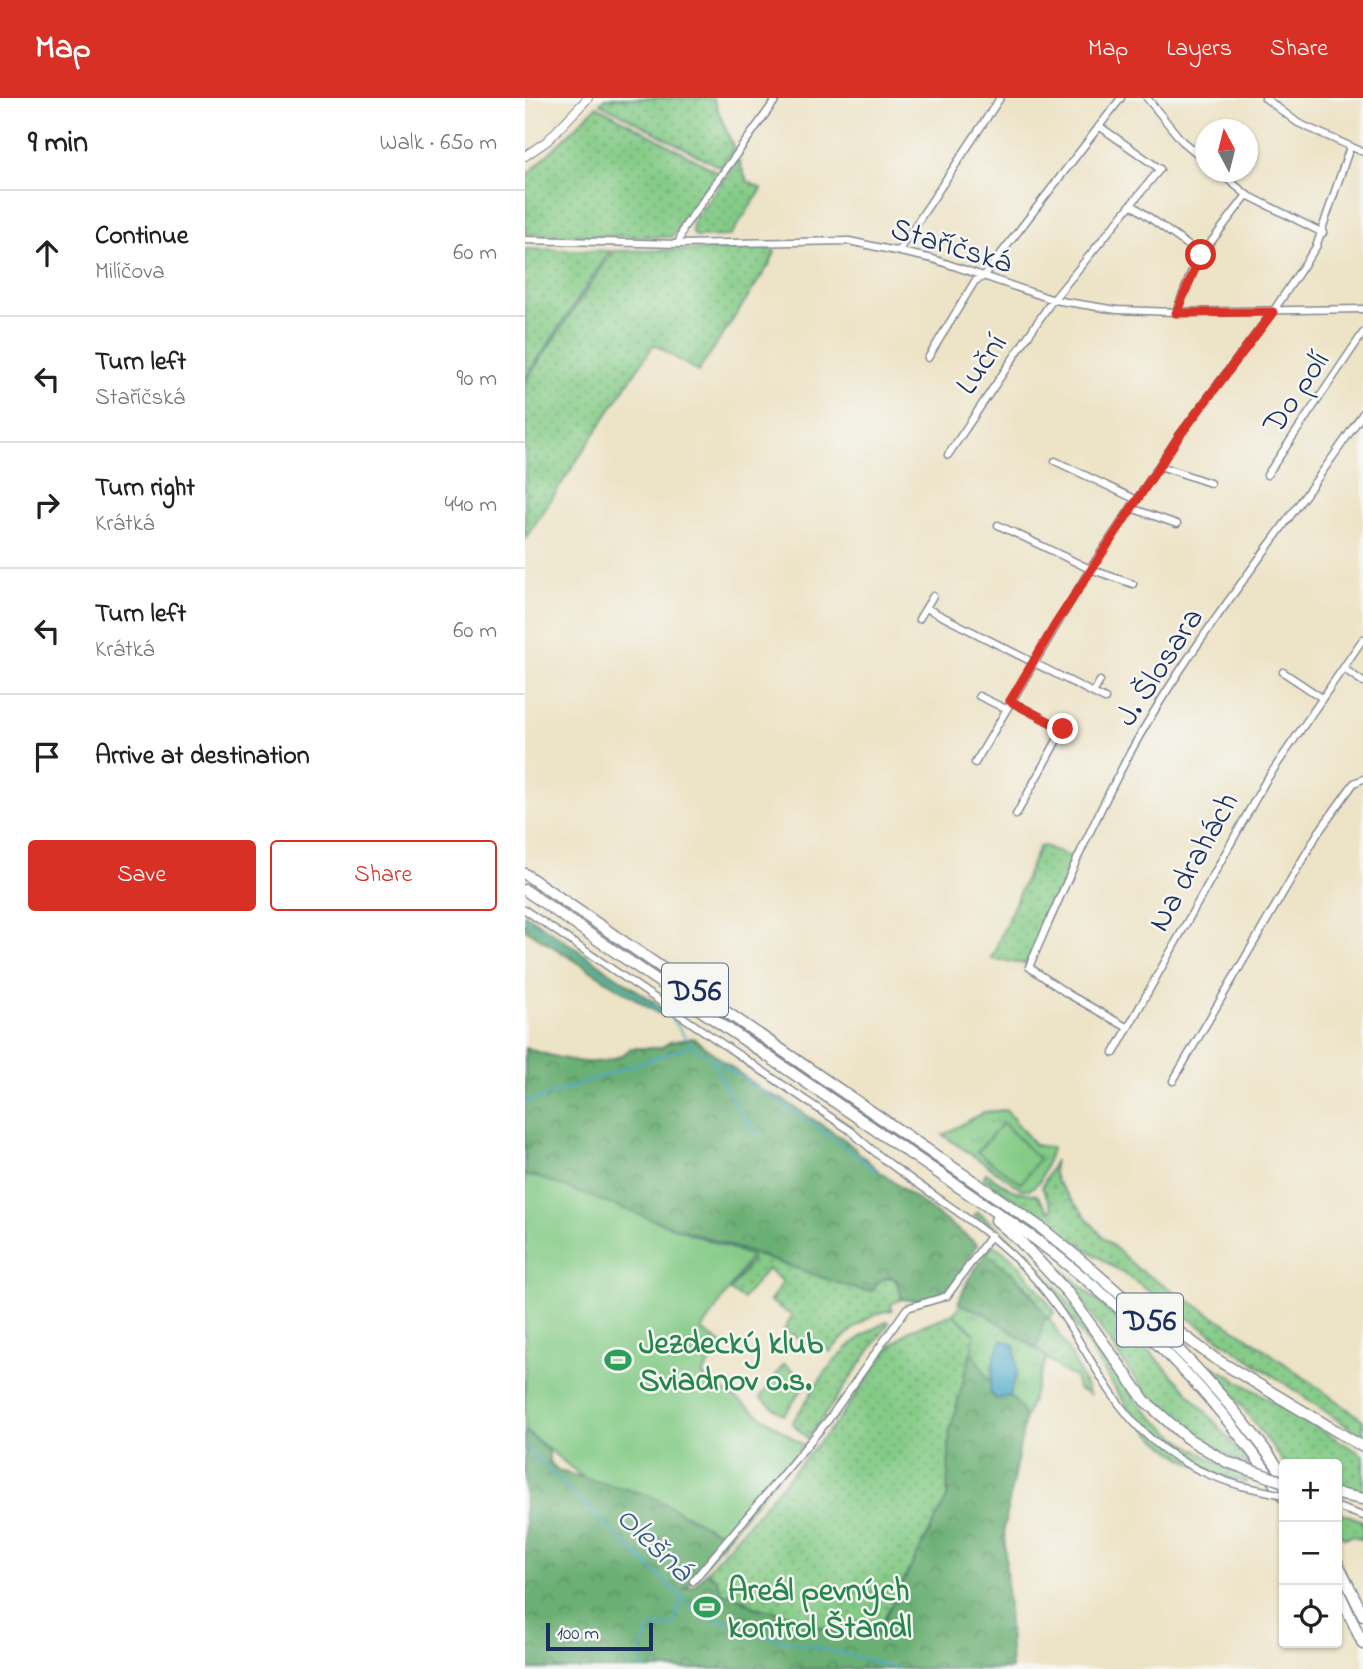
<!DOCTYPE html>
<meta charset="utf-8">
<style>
:root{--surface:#fff;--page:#f2f2f2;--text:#202124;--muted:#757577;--line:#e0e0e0;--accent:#d93025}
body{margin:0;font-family:"Indie Flower",sans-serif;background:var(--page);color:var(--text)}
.controls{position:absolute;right:21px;bottom:21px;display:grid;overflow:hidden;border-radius:7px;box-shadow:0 2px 5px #0004}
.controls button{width:63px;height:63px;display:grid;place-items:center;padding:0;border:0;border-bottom:2px solid var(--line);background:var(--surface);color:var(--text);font:35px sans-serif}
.compass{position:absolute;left:670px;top:21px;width:63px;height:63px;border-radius:50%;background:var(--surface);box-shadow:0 2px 5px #0004;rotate:353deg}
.scale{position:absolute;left:21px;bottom:18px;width:107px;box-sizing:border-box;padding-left:7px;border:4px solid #1b2f5e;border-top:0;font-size:19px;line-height:24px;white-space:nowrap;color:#1b2f5e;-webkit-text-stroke:5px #f6f6f2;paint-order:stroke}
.stop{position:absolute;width:21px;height:21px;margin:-16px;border:5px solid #d93025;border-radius:50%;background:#fff}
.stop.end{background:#d93025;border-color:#fff;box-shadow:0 2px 7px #0008}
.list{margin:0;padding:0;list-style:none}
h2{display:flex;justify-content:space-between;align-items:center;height:91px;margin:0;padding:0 28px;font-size:30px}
h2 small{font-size:23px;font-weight:400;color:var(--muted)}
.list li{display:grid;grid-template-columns:46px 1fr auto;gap:21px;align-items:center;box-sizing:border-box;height:126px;padding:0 28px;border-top:2px solid var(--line)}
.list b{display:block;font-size:26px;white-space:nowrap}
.list p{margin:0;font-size:23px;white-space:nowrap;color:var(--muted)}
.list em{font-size:23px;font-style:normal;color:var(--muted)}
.actions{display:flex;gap:14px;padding:21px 28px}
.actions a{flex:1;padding:16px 0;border:2px solid var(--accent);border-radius:7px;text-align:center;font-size:24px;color:var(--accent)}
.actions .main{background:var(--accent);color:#fff}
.icon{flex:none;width:38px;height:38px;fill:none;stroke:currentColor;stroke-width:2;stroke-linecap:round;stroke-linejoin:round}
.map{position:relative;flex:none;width:838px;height:1571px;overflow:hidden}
header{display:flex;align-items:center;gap:42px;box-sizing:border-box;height:98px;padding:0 35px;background:var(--accent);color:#fff}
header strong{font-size:33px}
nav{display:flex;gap:38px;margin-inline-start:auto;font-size:24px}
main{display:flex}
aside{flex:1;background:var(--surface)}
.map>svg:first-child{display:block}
.grass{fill:url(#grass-dots);stroke:#507d72;stroke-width:2}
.forest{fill:url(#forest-crowns);stroke:#436f68;stroke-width:2}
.park{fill:url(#park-tufts);stroke:#507d72;stroke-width:2}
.pitch{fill:#84cb86;stroke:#507d72;stroke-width:2}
.water{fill:#4ba9ca;stroke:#336c94;stroke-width:2}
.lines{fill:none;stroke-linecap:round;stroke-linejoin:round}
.stream{stroke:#4ba9ca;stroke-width:2}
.minor-casing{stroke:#848992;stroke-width:9}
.tertiary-casing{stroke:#848992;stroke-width:10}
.motorway-casing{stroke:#848992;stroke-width:13}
.minor{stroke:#fff;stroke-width:6}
.tertiary{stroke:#fff;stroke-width:8}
.motorway{stroke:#fff;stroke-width:10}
.minor-bridge-casing{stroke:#848992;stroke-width:9;stroke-linecap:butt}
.motorway-bridge-casing{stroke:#848992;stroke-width:13;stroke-linecap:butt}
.minor-bridge{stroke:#fff;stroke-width:6}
.motorway-bridge{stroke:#fff;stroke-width:10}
.route{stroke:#d93025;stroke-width:9}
.labels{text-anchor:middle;stroke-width:5;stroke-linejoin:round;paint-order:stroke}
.shield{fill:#f6f6f2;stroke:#5d6b8a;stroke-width:2}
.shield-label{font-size:30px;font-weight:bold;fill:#1b2f5e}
.street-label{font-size:32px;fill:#1b2f5e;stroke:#f6f6f2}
.leisure-label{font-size:32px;font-weight:bold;fill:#27864d;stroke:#f6f6f2;text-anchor:start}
.water-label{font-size:33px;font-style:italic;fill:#2c5a84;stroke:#f6f6f2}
</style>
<header>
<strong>Map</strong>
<nav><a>Map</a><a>Layers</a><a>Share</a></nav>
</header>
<main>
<aside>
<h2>9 min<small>Walk · 650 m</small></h2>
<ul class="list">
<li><svg class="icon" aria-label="ahead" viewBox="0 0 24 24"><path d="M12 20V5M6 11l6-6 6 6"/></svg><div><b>Continue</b><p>Milíčova</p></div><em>60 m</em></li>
<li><svg class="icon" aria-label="left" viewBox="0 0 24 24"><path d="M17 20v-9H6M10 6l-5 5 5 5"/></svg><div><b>Turn left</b><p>Staříčská</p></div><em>90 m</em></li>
<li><svg class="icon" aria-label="right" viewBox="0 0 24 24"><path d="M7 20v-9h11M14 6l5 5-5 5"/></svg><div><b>Turn right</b><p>Krátká</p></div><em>440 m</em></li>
<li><svg class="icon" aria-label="left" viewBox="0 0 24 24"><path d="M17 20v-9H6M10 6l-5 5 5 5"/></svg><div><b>Turn left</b><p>Krátká</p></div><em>60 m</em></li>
<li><svg class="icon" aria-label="arrive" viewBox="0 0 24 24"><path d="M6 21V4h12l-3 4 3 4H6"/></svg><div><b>Arrive at destination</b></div></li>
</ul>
<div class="actions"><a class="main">Save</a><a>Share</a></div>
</aside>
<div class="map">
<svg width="838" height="1571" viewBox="0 0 838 1571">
<defs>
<pattern id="grass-dots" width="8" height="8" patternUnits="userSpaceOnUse" patternTransform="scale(1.75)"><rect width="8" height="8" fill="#84cb86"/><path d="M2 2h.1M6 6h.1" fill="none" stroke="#6ba571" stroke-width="1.8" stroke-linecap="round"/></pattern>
<pattern id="forest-crowns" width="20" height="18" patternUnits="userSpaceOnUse" patternTransform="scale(1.75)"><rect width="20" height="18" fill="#6baf73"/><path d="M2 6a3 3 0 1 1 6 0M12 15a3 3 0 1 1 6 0" fill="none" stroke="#578f62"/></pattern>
<pattern id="park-tufts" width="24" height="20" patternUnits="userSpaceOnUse" patternTransform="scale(1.75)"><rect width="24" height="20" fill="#84cb86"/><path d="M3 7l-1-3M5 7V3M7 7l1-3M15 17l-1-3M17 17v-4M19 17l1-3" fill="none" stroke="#6ba571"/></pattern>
</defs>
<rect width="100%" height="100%" fill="#f6f6f2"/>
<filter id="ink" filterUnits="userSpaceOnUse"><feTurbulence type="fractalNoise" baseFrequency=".0143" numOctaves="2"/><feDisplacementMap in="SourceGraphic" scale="14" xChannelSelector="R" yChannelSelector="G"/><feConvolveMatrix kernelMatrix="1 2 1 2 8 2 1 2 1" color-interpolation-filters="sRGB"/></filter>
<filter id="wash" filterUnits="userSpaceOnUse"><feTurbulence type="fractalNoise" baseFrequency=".00686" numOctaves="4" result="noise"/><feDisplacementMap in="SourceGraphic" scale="28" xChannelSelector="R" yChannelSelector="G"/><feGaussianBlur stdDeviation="1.57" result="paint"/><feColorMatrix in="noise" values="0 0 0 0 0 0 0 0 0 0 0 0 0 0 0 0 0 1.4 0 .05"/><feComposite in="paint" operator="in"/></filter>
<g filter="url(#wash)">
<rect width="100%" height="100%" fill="#ede3c6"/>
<path class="grass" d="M80,0H188L209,51L196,70L75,5Z
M72,8L193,74L146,139L0,136V79Z
M213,61L222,83L237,91L205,138L171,139L167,134L168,123Z
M0,151L85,153L0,281Z
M246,151L250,154L244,167L173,274L129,246L0,441V284L88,153Z
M519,748L546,759L548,763L501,866L466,861L514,749Z
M530,1062L528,1073L532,1084L576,1137L613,1171L724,1240L838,1322V1339L458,1080L461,1075L487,1092L512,1097L524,1113L528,1111L517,1089Z
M453,1114C486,1140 514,1167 540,1200C561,1226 577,1257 596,1284C628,1328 673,1357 722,1379L721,1385C614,1358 599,1301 545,1218C520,1179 487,1144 449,1118Z
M199,1144L253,1163L352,1183L368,1179L376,1192L377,1201L366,1206L367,1212C342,1215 321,1236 305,1254L288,1241L283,1247L259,1232L267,1218L245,1203L258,1184L242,1171L218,1201L205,1193L227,1161L226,1158L197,1147Z
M467,1147C493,1158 513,1192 530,1214L524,1220L547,1258L564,1296L553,1291L550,1279L538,1274L512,1250C532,1204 493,1180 461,1155Z
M536,1171C608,1232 667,1294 726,1368C615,1320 601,1261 536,1171Z
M428,1216L451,1238L425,1333L422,1401L351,1536L312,1528L299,1531L281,1522L231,1510L219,1501L195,1495L191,1481L181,1474L310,1326L365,1249L385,1232Z
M363,1223L364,1225L283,1341L267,1325C298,1278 310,1249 363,1223Z
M686,1267L838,1357V1395L812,1390V1366H760Z
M812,1413L838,1423V1442L827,1437L820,1440L812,1434Z"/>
<path class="forest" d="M0,816L138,910L134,916L0,831Z
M168,940L238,993L258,1002L320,1042L355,1074L452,1146C433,1179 423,1210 377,1201L372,1182L365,1178L352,1184L348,1193L334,1192L0,1078V950C32,960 79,976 106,950H135L145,944Z
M461,1155L490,1178L524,1220L519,1221L512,1250L459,1215L433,1205L443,1182Z
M446,1254L454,1261L462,1280L493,1304L500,1321L479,1429L486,1571H0V1332L24,1354V1364L34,1373L124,1397L190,1433L208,1432L160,1491L170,1487L181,1474L191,1481L198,1497L206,1496L231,1510L261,1515L299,1531L325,1529L351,1536L422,1400L425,1333Z"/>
<path class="park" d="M481,1012L510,1047L527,1050L515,1083L506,1091H497L418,1037L459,1014Z
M436,1207L459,1215L522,1259L500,1321C494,1300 479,1295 464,1281C457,1274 455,1262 446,1254L450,1235L428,1216Z"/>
<path class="pitch" d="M478,1025L514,1061L496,1085L452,1054Z
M0,1078L15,1080L226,1158L177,1232L198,1247L177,1277L278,1347L208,1432L190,1433L124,1397L59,1380L0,1332Z
M259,1266L283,1283L259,1317L235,1300Z"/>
<path class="water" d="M477,1242L490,1247L492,1276L484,1298L472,1301L465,1294L469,1259Z"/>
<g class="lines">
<path class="stream" d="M0,822L146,920L166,947L291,1028L352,1073
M187,962L204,996L231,1036
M0,1005L164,948
M0,1349L168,1510C231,1543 305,1548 373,1571
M119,1571C114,1556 116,1536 131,1528L137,1530L149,1526L156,1502"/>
</g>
</g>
<g filter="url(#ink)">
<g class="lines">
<defs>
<path id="minor" d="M622,0L657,43L680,62
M740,0L773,25L838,54
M694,74L722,97L798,135
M606,106L676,157
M0,142L153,146L324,143L408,161L529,202L592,212L651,214L838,211
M153,146L159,129L252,0
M374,152L475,0
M651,214L670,165L722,97
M403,260L450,183L458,179L596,0
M423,357L524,207L635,71L574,28
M530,363L612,402
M635,368L685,385
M742,377L838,235
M606,410L652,426
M473,427L565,471L608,486
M401,510L580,601
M394,521L408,498
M818,570L838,584
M758,574L797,600
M568,595L575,583
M454,598L481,611
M485,603L538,631L491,717
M450,665L565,471L654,338L751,209L791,149L825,49
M0,812L326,1033C376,1081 440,1112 490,1160C582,1248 573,1347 717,1388
M603,930L543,896L504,869C536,796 568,723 606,653C672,534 763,428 838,315
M589,955L740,684L838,541
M648,983L793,735L829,685L838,681
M812,1409L838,1418
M168,1483L304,1321L382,1210L422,1198L466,1137"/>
<path id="tertiary" d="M0,58L22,43L63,0"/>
<path id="motorway" d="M0,776L515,1129C607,1202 692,1281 759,1378
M0,792L510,1141C606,1214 693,1297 759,1400
M471,1122L496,1144L543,1195L620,1303L662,1340L702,1364
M620,1209L689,1260L838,1349
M812,1396L838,1401
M812,1464L838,1517
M812,1490L838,1546"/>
</defs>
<use href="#minor" class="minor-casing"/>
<use href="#tertiary" class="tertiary-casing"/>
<use href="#motorway" class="motorway-casing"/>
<use href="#minor" class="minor"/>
<use href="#tertiary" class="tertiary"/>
<use href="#motorway" class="motorway"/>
<defs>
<path id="minor-bridge" d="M717,1388L759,1397"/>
<path id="motorway-bridge" d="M702,1364L759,1384"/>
</defs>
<use href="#minor-bridge" class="minor-bridge-casing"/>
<use href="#motorway-bridge" class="motorway-bridge-casing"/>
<use href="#minor-bridge" class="minor-bridge"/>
<use href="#motorway-bridge" class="motorway-bridge"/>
</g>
</g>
<g class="lines" filter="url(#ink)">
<path class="route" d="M538,631L485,603L530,527L654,338L748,214L651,215L676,157"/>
</g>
<defs>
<symbol id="stadium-bare" viewBox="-9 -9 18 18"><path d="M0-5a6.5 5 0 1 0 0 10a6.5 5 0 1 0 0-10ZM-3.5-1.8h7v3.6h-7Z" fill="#2e9e5b" stroke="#f6f6f2" stroke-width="2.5" paint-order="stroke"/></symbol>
</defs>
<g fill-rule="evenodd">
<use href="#stadium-bare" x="74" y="1243" width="38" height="38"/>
<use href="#stadium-bare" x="163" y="1490" width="38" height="38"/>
</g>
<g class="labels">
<g class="shield">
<rect x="137" y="865.5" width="66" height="53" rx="5"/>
<rect x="592" y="1195.5" width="66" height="53" rx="5"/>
</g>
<g class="shield-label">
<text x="170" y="902">D56</text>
<text x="625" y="1232">D56</text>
</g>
<g class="street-label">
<text transform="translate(427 146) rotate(17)" y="11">Staříčská</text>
<text transform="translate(455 265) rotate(-56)" y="11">Luční</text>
<text transform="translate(770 293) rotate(-56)" y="11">Do polí</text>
<text transform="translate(633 568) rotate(-57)" y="11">J. Šlosara</text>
<text transform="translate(667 763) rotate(-61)" y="11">Na drahách</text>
</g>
<g class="leisure-label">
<text x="114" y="1255">Jezdecký klub<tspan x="114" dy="37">Sviadnov o.s.</tspan></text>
<text x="203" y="1502">Areál pevných<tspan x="203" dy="37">kontrol Štandl</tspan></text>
</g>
<g class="water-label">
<text transform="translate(131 1444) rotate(44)" y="12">Olešná</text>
</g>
</g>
</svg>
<div class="controls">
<button>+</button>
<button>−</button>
<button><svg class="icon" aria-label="locate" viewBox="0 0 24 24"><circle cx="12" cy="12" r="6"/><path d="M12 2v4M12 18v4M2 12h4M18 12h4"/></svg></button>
</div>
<svg class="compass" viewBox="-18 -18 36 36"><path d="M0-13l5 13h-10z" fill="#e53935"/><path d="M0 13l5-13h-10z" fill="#757577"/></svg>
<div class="scale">100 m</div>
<div class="stop" style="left:676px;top:157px"></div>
<div class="stop end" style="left:538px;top:631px"></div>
</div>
</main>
